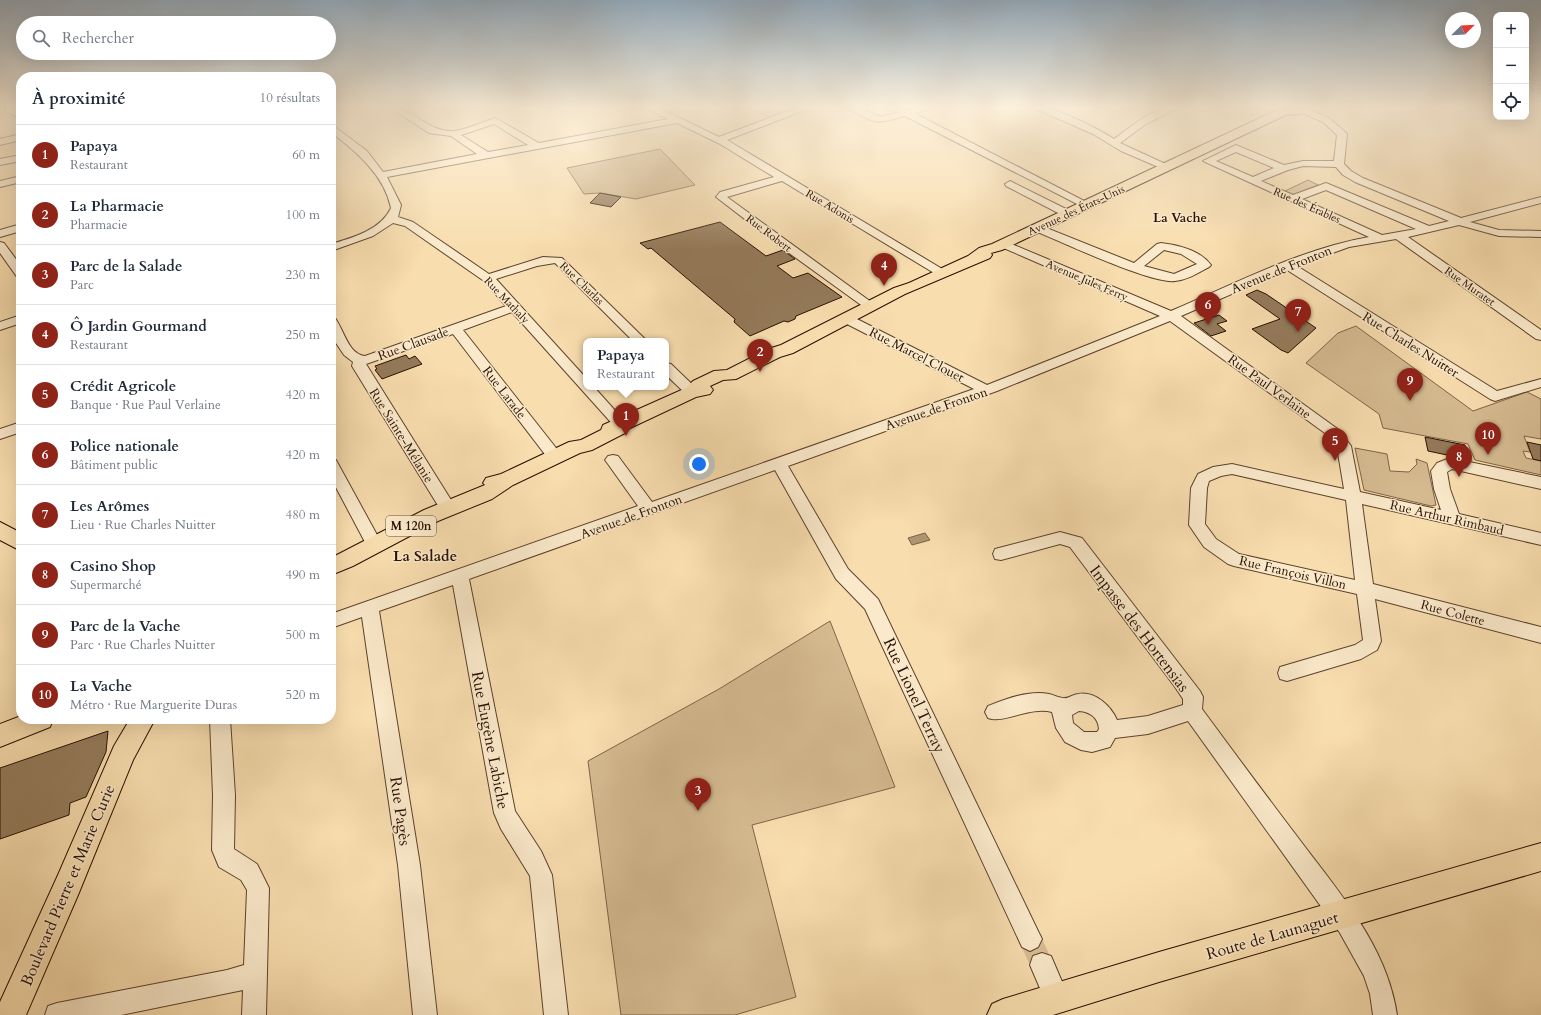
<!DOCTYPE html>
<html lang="fr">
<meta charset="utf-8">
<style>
:root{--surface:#fff;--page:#f2f2f3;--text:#1f2937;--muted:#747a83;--line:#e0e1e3;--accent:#8f2418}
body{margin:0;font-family:Cardo,serif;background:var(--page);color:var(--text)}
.controls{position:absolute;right:12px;top:12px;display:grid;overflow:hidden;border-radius:8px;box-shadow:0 4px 16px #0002}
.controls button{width:36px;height:36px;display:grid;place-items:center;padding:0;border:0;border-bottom:1px solid var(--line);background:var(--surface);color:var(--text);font:20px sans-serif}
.compass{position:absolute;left:1445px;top:12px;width:36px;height:36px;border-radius:50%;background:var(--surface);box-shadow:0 4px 16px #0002;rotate:66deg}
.you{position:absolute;left:699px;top:464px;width:14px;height:14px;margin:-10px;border:3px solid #fff;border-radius:50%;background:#1a73e8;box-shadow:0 0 0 6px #1a73e833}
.badge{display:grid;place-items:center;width:26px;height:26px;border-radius:50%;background:var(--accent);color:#fff;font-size:13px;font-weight:700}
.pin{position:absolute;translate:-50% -33px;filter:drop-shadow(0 1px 2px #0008)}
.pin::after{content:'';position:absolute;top:21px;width:14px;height:12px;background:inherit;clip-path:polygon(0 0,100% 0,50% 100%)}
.popup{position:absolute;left:583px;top:338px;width:86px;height:52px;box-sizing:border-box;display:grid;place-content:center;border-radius:8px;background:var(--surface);filter:drop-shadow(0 1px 3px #0005);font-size:13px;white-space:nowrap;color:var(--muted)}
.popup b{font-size:15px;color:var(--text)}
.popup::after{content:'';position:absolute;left:50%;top:100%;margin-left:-8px;border:8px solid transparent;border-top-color:var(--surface)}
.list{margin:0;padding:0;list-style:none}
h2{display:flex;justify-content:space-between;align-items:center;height:52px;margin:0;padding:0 16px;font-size:17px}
h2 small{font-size:13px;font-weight:400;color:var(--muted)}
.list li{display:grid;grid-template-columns:26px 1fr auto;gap:12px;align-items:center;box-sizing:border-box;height:60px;padding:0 16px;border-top:1px solid var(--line)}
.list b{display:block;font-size:15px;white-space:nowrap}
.list p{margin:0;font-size:13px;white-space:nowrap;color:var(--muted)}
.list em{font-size:13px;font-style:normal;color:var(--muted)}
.icon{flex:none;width:22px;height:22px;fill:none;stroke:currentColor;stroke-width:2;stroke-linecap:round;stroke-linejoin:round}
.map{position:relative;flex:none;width:1541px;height:1015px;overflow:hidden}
.search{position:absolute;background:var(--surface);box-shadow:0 4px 16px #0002;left:16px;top:16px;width:320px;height:44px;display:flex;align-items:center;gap:10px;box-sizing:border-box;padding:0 14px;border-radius:22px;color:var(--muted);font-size:15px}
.panel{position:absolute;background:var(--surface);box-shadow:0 4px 16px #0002;left:16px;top:72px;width:320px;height:652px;border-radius:16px}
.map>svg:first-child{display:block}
.green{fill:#d5ba90;stroke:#7e6448}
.water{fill:#b19773;stroke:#7a6145}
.building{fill:#947a5a;stroke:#280f00}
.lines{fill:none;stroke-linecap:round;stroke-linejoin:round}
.minor-tunnel{stroke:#d9be94;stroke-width:22;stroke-dasharray:22 11;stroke-linecap:butt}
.minor-casing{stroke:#5c422c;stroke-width:2}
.major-casing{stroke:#280f00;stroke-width:2}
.minor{fill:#fae9ca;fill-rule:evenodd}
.major{fill:#f8ddae;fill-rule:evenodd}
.labels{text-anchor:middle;stroke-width:3;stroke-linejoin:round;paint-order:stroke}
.far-street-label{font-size:11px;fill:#280f00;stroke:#fae9ca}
.shield{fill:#fae9ca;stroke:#67503d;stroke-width:1}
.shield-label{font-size:12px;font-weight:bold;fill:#280f00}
.far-quarter-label{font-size:13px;font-weight:bold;fill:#280f00;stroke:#fae9ca}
.street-label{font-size:13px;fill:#280f00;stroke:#fae9ca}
.quarter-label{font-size:15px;font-weight:bold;fill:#280f00;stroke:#fae9ca}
.near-street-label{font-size:16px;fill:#280f00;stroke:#fae9ca}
</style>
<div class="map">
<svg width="1541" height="1015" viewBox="0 0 1541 1015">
<rect width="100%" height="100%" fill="#f8ddae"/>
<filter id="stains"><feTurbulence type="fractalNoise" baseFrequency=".005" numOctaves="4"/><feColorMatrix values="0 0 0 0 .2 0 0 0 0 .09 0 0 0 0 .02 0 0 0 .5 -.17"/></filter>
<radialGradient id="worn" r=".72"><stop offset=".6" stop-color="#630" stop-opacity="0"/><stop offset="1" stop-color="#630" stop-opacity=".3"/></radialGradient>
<path class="green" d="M748,107H795L783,109V112L769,117Z
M660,149L695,185L636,199L600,193L584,194L567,168Z
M1308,180L1318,185L1292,196L1283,192Z
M1356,326L1473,411L1527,392L1541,399V439L1524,436L1530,452L1523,451L1526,458L1541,461V475L1475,460L1468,444L1383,428L1379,414L1306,363L1338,333Z
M1355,448L1387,454L1390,471L1409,472L1417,464L1416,459L1427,463L1436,505L1431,506L1364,490Z
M830,621L895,787L752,825L796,997L735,1015H621L588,761L719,689Z"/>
<path class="water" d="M925,533L930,540L912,545L908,538Z"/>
<path class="building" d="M600,193L621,197L611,207L590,203Z
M720,222L766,256L783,250L795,259L777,266L793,278L808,273L842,297L796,316L795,319L788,322L784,321L750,336L734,322L735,319L651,248L648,249L640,243Z
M1257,290L1266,294L1316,328L1288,353L1281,350L1252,329L1280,319L1246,295Z
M1219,315L1227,321L1217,324L1226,331L1211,336L1194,323Z
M406,355L409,359L415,356L422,364L382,379L375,370L377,369L375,366Z
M1425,437L1465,445L1471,460L1428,451Z
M1527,442L1541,445V461L1533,459Z
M108,731L106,752L86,797L70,803L69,815L0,839V768Z"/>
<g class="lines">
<path class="minor-tunnel" d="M1030,939L1042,965"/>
<defs>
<path id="minor" d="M4,107H12L21,112V119L7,112Z
M331,107H348L331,113Z
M389,107C413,107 428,133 454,131C467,130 482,122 495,118L539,143L668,119L648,109L647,107H657L719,137L798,107H809L808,109L727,140L949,273L943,277L939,276L782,181L727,197L878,307L872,311L868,310L785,250L716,197L720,192L774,177L720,144L677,123L387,177L401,205L398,217L413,222L489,274L543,257L562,258L647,341H633L555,263L537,266L496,279L586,378V387H594L628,425L626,428L621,430L616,428L512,312L463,330L560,453L563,457L560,461L555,462L550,461L453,334L366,364L456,508L454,512L448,514L442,512L352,366L353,362L344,355L334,340L331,334V317L335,318C344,330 348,354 365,356L506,306L484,281L405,226L393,223L373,236L331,251V244C352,238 381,230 391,208C384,174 356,152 331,132V124L367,151L383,172L477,154L451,136L429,133ZM494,124L528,145L488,152L461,135Z
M847,107H857L881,117L898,112L891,107H901L907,110L919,107H931L930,109L914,113L1092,205L1091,207H1083L905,116C874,125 876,123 848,109Z
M1035,107C1056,107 1095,127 1114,139C1131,127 1153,107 1174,107L1172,111L1146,124L1120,143L1172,167L1171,169H1163L1121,151L1093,134L1036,109Z
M1306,108L1329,118L1345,132L1347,134L1344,164L1351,171L1363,178L1461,218L1541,197V203L1470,222L1499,230L1541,231V237L1499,236L1459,225L1408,237L1541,330V340L1536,339L1396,239L1349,247L1297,266L1497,391L1541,379V387L1495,401L1490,399L1287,270L1181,316L1339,430L1351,446L1360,492L1441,510L1434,489L1431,471L1437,463L1450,458L1541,477V489L1452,469L1447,472L1450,489L1459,514L1541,533V545L1362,504L1373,584L1541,627V643L1375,599L1381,641L1377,650L1361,659L1287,681L1280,679L1278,673L1280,667L1355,645L1363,640L1357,594L1234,566L1228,564L1204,547L1189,525L1191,488L1198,474L1213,467L1232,464L1344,489L1337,447L1329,436L1170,321L997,391L788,466L848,569L878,599L1038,931L1042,939L1038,947L1030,951L1022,947L865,609L836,579L775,470L469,579L515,811L541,851L552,875L568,1015H544L530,876L501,829L494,813L453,585L379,611L420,865L437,1015H413L398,865L362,617L331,628V614L638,506L608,464L605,460L608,456L613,455L618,456L652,502L974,389L843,322L841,319L843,316H851L987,385L1160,316L999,246L997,244L999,242H1007L1171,311C1235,284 1300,249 1369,237L1203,161L1236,145L1284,165L1303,161H1334L1337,135L1323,122L1303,113L1301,111ZM1236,152L1274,168L1253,177L1216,161ZM1303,166L1336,167L1343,175L1355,182L1449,221L1429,226L1326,183L1293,195L1261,181L1288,170ZM1326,190L1416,229L1382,235L1302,199ZM1232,474L1346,500L1355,580L1239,554L1216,539L1205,524L1207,488L1209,481L1221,476Z
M21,134V140L0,145V139Z
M21,155V161L0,165V159Z
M21,176V182L0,187V181Z
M1010,181L1072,212L1073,214L1072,216H1064L1006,186L1005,184Z
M21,224V231L0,237V230Z
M1039,225L1134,263L1157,244L1161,243C1178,245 1200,250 1211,265L1209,267C1198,273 1187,280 1175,281C1152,284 1066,244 1040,233L1033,228ZM1164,250L1181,254L1197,264L1174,274L1144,266Z
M0,242L4,243L21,266V278L17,277L0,253Z
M21,315V323L0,330V322Z
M666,363L671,364L697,389L699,392L697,395H687L666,375Z
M21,422V432L0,439V429Z
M331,459L336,460L382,544L380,548L374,550L368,548L366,544L331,478Z
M1060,532L1082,538L1200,691L1203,697L1202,709C1233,751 1264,793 1296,835C1337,890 1387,945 1397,1015H1373L1370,994L1364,976L1340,933L1188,721L1148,734L1115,738L1110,747L1092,752L1081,750L1065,742L1056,728L1052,712C1030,706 1004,724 988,718L985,712L988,706C1006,699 1029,690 1049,694C1054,695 1059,698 1064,698C1068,699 1074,694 1078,694C1095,691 1111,706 1117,720L1148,716L1183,705V699L1175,687L1070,547L1060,544L1001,560L995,559L993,554L995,549ZM1079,711C1090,712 1098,717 1099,729L1097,732H1084L1073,723L1072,715Z
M210,719H230L235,795L234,849L257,864L269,888L266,1015H242L243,990L121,1015H45L48,1006L57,1003L227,970L244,965L247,890L241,880L219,867L212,850L213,795Z
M1042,953L1051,956L1069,998L1066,1007L1057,1010L1048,1007L1030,965L1033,956Z"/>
<path id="major" d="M1275,107L1295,108L1313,107L1314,110L1312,112L1294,115L1288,114L1002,250L991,253L992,255L990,258L905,294L793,353L780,357L736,379L723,380L710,386L713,390L710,394L696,397L628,429L625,433L592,450L580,453L513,485L492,499L438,521L353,566L331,575V558L424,510L485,485L483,483L486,478L501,474L569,442L581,440L601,430L603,425L686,388L693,381L714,371L727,370L768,349L781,345L894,288L909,283L968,256L979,248L992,244L1277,110Z
M0,522L21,533V551L0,540Z
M21,716V719H53L50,727L0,747V724Z
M130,719H155L133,760L78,895L26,1015H0V1002L58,875L114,746Z
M1541,843V871L1159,982L1053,1015H987L992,1004L1003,999L1159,952Z"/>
</defs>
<use href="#minor" class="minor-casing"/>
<use href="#major" class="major-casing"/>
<use href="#minor" class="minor"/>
<use href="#major" class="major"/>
</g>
<linearGradient id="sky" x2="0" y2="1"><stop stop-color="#92a8b9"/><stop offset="0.43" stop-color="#fcf0db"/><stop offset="1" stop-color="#fcf0db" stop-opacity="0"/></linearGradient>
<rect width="1541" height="249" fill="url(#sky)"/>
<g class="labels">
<g class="far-street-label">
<text transform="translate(1307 205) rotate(24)" y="4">Rue des Érables</text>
<text transform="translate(830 206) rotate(31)" y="4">Rue Adonis</text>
<text transform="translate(1076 210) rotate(-25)" y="4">Avenue des États-Unis</text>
<text transform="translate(769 233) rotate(37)" y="4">Rue Robert</text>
<text transform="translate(1087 280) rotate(23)" y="4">Avenue Jules Ferry</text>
<text transform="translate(582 283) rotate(44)" y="4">Rue Charlas</text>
<text transform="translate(1470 286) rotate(35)" y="4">Rue Muratet</text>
<text transform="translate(507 300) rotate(46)" y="4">Rue Mathaly</text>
</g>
<rect class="shield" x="386" y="516" width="50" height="20" rx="3"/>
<g class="shield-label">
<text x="411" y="530">M 120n</text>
</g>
<g class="far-quarter-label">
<text x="1180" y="222">La Vache</text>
</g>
<g class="street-label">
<text transform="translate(1281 269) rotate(-22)" y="5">Avenue de Fronton</text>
<text transform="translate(413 343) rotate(-20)" y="5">Rue Clausade</text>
<text transform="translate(1411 344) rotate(32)" y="5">Rue Charles Nuitter</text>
<text transform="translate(917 354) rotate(27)" y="5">Rue Marcel Clouet</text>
<text transform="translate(1270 386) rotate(36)" y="5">Rue Paul Verlaine</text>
<text transform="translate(505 392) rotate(52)" y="5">Rue Larade</text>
<text transform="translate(936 408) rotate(-19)" y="5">Avenue de Fronton</text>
<text transform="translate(402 435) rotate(58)" y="5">Rue Sainte-Mélanie</text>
<text transform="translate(631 516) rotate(-20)" y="5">Avenue de Fronton</text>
<text transform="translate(1447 517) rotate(13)" y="5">Rue Arthur Rimbaud</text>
<text transform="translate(1293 572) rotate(13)" y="5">Rue François Villon</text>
<text transform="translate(1453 612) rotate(15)" y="5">Rue Colette</text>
</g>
<g class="quarter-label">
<text x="425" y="561">La Salade</text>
</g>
<g class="near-street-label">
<text transform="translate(1140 628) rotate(53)" y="6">Impasse des Hortensias</text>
<text transform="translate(915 695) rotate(65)" y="6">Rue Lionel Terray</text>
<text transform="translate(491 740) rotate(79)" y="6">Rue Eugène Labiche</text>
<text transform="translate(401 811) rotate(82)" y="6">Rue Pagès</text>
<text transform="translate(67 885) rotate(-67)" y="6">Boulevard Pierre et Marie Curie</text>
<text transform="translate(1272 935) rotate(-16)" y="6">Route de Launaguet</text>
</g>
</g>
<rect width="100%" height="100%" filter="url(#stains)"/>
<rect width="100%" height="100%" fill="url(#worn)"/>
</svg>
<div class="controls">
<button>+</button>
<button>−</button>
<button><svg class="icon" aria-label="locate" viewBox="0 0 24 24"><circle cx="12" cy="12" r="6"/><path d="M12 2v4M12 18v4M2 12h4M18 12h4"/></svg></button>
</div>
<svg class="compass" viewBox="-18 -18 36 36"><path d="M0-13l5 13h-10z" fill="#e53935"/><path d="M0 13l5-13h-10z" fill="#747a83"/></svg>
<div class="you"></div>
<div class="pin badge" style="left:626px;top:436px">1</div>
<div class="popup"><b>Papaya</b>Restaurant</div>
<div class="pin badge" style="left:760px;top:372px">2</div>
<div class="pin badge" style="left:698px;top:811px">3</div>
<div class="pin badge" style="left:884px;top:286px">4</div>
<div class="pin badge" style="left:1335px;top:461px">5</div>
<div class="pin badge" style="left:1208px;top:325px">6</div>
<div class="pin badge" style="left:1298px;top:332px">7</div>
<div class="pin badge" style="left:1459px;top:477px">8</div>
<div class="pin badge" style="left:1410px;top:401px">9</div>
<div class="pin badge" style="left:1488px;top:455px">10</div>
<div class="search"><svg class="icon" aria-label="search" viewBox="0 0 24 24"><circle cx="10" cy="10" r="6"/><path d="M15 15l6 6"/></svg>Rechercher</div>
<section class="panel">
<h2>À proximité<small>10 résultats</small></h2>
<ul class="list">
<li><span class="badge">1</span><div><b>Papaya</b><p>Restaurant</p></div><em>60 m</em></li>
<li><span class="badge">2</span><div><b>La Pharmacie</b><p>Pharmacie</p></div><em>100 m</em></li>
<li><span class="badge">3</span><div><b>Parc de la Salade</b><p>Parc</p></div><em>230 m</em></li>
<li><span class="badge">4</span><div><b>Ô Jardin Gourmand</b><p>Restaurant</p></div><em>250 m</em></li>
<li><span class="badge">5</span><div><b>Crédit Agricole</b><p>Banque · Rue Paul Verlaine</p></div><em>420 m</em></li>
<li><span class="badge">6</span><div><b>Police nationale</b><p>Bâtiment public</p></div><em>420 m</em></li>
<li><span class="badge">7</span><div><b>Les Arômes</b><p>Lieu · Rue Charles Nuitter</p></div><em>480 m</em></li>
<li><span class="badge">8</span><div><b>Casino Shop</b><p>Supermarché</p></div><em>490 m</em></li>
<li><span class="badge">9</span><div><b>Parc de la Vache</b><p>Parc · Rue Charles Nuitter</p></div><em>500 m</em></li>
<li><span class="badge">10</span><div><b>La Vache</b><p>Métro · Rue Marguerite Duras</p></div><em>520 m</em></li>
</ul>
</section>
</div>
